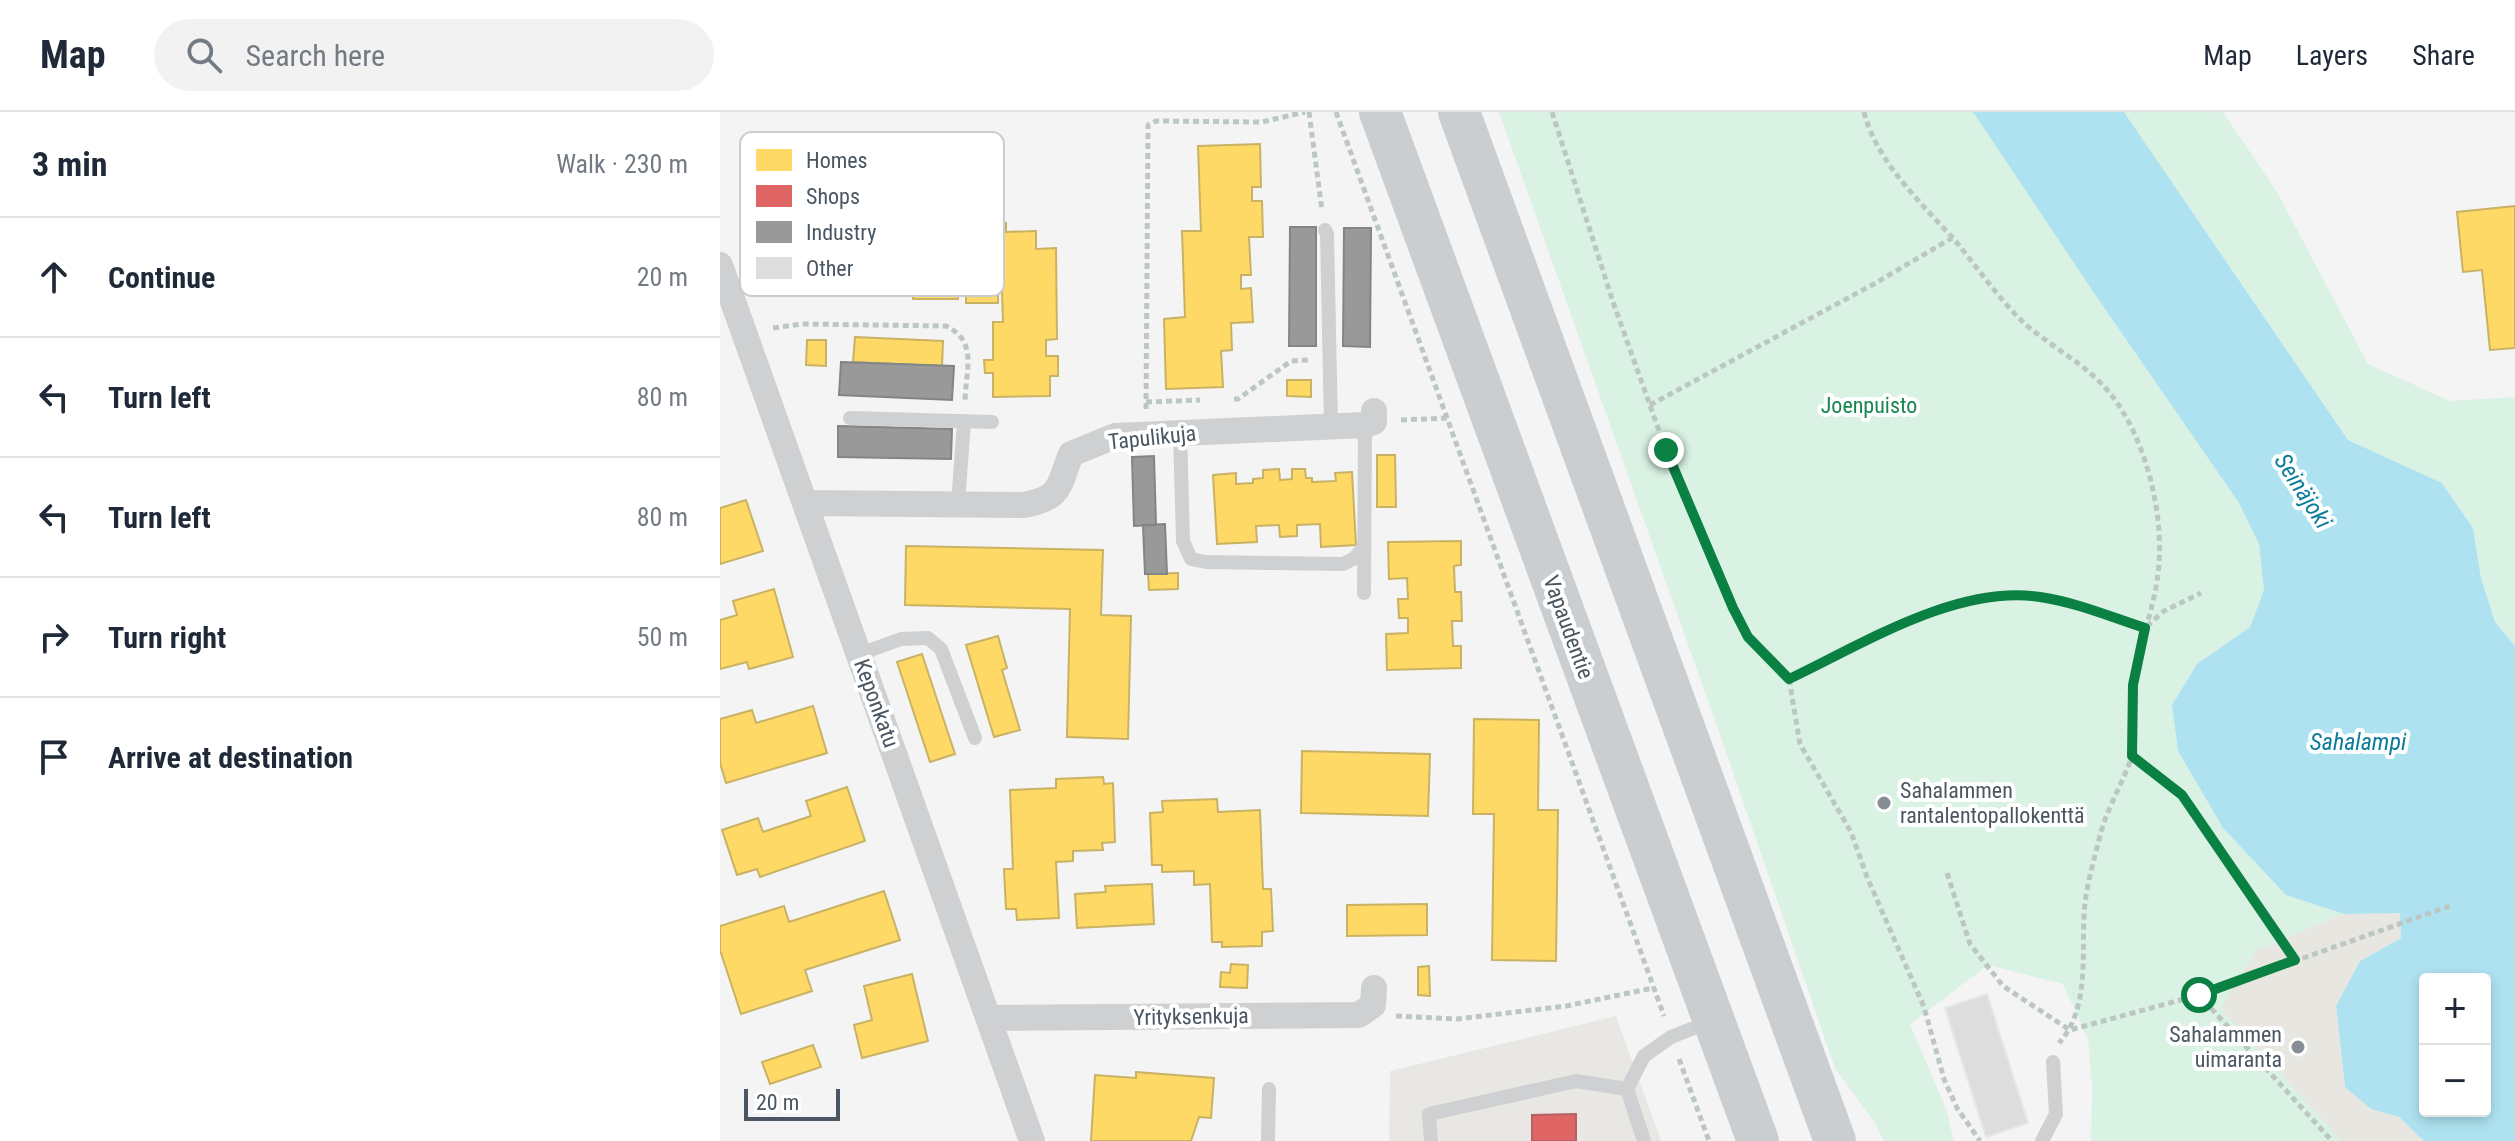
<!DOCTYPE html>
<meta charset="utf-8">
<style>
:root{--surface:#fff;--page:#f2f2f3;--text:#1f2937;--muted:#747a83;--line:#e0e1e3}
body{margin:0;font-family:"Roboto Condensed",sans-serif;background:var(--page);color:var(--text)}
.controls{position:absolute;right:24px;bottom:24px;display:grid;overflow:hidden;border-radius:8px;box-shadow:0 4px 12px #0003}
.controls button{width:72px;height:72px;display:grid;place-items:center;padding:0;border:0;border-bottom:2px solid var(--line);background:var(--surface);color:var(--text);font:40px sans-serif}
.scale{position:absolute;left:24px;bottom:20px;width:96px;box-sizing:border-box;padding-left:8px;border:4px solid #4a5661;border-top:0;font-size:22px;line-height:28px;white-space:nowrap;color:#4a5661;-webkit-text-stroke:6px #fff;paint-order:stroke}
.stop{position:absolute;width:24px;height:24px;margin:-18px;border:6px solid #0b8043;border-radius:50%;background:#fff}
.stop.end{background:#0b8043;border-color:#fff;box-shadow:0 2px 8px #0008}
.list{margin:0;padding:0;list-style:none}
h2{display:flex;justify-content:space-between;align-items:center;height:104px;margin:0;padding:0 32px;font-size:34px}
h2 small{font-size:26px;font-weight:400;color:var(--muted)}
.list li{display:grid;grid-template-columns:52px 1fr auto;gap:24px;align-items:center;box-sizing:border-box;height:120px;padding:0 32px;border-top:2px solid var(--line)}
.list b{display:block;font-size:30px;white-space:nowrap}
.list em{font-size:26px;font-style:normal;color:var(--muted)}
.icon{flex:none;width:44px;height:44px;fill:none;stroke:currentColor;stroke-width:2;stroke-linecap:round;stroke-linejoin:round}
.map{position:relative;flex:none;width:1795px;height:1029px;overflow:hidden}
header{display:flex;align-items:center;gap:48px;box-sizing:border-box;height:112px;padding:0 40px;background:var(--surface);border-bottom:2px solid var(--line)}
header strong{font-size:38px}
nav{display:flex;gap:44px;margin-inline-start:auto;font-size:28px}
.search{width:560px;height:72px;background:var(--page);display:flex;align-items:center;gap:20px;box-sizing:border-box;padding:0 28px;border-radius:44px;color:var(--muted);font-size:30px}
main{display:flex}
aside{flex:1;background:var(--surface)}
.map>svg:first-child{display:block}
.commercial{fill:#e8e7e3}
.green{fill:#d9f2e3}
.sand{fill:#e7e6e1}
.water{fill:#aee2f0;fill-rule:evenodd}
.homes{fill:#ffd966;stroke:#c9b264;stroke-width:2}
.shops{fill:#e06666;stroke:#b36164;stroke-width:2}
.industry{fill:#999;stroke:#818588;stroke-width:2}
.building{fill:#ddddde;stroke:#e5e6e7;stroke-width:2}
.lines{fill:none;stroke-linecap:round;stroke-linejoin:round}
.path{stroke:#bcc7c4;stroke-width:5;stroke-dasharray:6 4;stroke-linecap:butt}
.lane{stroke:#ced0d2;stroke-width:14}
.street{stroke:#ced0d2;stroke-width:26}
.primary{stroke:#caced1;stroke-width:42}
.route{stroke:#0b8043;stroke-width:10}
.poi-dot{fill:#868d94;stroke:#fff;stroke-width:3}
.labels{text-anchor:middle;stroke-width:8;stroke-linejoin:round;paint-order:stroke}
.park-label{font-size:22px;fill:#17864f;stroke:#fff}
.street-label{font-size:22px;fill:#4a5661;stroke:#fff}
.poi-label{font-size:22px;fill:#4a5661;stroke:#fff;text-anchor:start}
.water-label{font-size:24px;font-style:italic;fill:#0c7c9b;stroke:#fff}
.key{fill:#fff;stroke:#c9ccd0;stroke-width:2}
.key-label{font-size:22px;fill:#4a5661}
</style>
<header>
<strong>Map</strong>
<div class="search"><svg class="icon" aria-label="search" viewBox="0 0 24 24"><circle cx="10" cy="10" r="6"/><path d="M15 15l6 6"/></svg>Search here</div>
<nav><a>Map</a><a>Layers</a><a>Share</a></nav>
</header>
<main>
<aside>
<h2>3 min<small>Walk · 230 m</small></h2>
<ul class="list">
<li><svg class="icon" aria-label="ahead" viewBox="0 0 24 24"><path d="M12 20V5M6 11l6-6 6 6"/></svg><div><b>Continue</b></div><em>20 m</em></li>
<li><svg class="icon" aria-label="left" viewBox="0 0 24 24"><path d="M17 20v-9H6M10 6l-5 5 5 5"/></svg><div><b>Turn left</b></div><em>80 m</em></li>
<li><svg class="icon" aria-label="left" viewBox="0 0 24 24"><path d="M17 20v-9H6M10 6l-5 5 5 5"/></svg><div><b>Turn left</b></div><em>80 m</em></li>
<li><svg class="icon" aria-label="right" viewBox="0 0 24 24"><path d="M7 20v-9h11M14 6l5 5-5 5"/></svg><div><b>Turn right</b></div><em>50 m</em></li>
<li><svg class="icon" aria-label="arrive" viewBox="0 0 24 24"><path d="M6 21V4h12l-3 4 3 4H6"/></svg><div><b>Arrive at destination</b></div></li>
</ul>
</aside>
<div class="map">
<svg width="1795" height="1029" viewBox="0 0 1795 1029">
<rect width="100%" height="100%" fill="#f4f4f4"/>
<path class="commercial" d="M896,904L941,1029H669L670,959Z"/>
<path class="green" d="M779,0H1253L1374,181L1519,391L1539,432L1544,478L1530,515L1477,552L1452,593L1458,639L1503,716L1566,782L1624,802L1537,838L1501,896L1622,1029H1371L1372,974L1368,927L1343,872L1268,853L1190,912L1226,997L1234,1029H1164L1155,1011L1115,956L997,614Z
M1404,0H1503L1557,80L1648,252L1730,289L1795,285V534L1775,510L1761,466L1753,416L1722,371L1628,328Z"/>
<path class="sand" d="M1680,800L1681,826L1640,849L1616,894L1625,975L1651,997L1679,1005L1704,1029H1622L1500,896L1537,838L1624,802Z"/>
<path class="water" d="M1253,0H1404L1628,328L1722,371L1753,416L1761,466L1775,510L1795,534V1029H1704L1679,1005L1651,997L1625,975L1616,894L1640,849L1681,826L1680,801L1624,802L1566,783L1503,716L1458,639L1452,593L1477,552L1530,515L1544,478L1539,432L1519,391L1374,181ZM1765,867V999H1705V867Z"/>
<path class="homes" d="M540,32L541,75H532V89H542L543,125H529L531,163H521V177L531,176L533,210L511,211L512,238L501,239L503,275L446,277L444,207L465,205L462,119H481L478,34Z
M1795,94V236L1770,238L1762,158L1743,160L1737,100Z
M286,111V120L316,119V137L336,136L337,227L326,228V244H338V264H330V284L273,285V261H265L264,248H273V210H283L282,179H278V191H246V178L238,179V187H193V130L204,131V120H240V112Z
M135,225L223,229L222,254L133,250Z
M87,228H106V254L86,253Z
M567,268H591V285L567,284Z
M657,343H675L676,395H657Z
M559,357L560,368L572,367V357H585L586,366H592V370L616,369L615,361L632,360L636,433L601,435L600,412L577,413V424L560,425L559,413L536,414L537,430L497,432L493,363L516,361V372L533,371V367L543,366V358Z
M26,388L43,439L0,452V396Z
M741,429V453L734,454L735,480H741L742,509H732L733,534H741V556L667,558L666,522L688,521V506H679L678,487H688L687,466L669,467L668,430Z
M186,434L383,438L381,503L411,504L408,627L347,625L350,497L185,493Z
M458,461V477L429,478L428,462Z
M54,477L73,545L29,557L27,550L0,557V508L17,503L13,489Z
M278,524L287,556L282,558L300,618L274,625L246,533Z
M202,542L235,642L210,650L177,550Z
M93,594L107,641L6,671L0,651V607L32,598L36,611Z
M754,607L819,608L818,698H838L836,849L772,848L774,702H753Z
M582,639L710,642L708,704L581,701Z
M383,665L384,672L393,671L395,730L382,731L383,738L353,739V749L336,750L339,806L297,808L296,797H286L284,757H293L290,678L336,676V667Z
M127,675L145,729L40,765L37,757L17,763L2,718L38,706L43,720L91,704L86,689Z
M497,687L498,700L540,698L543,777H551L553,819L542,820V834L502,835V830H492L490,772L474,773V759L442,760V753H432L430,701L443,700L442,689Z
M432,772L434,812L357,816L355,782L386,780L385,774Z
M164,779L180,828L85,858L92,879L21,902L0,838V814L64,794L69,810Z
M707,792V823L627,824V793Z
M511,852L528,853L527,876L500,875L501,860L510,861Z
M709,854L710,884L698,883V855Z
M192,862L208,929L142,946L134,913L152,908L144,874Z
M93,933L101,955L50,972L42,950Z
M416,960L494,966L491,1006L479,1005L471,1029H371L375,963L416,966Z"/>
<path class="shops" d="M856,1002V1029H812V1003Z"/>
<path class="industry" d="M570,115H596V234H569Z
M624,116H651L650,235L623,234Z
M121,250L234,254L232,288L119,283Z
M118,314L232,317L231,347L118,345Z
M434,344L436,413L414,414L412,345Z
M445,412L447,462H425L423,413Z"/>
<path class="building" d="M1267,882L1308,1011L1266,1025L1225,896Z"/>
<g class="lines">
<path class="path" d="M589,0L602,98
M616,0L944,904
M832,0L893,190L946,338L1013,496L1028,525L1069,567L1080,632L1131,720L1147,765L1204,895L1224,967L1237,996L1260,1029
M1144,0C1157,52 1204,93 1238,132C1259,158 1280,188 1304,211C1331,235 1366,252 1389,280C1427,326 1447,410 1437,469C1432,503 1418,534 1414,569C1411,594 1419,624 1411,647C1402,672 1388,695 1381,720C1375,744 1368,767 1365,791C1360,837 1372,894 1339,931
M53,216L82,212L226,214C258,229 246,258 245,288
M514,287H518L571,249L588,248
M426,290L480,288
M930,293L1152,173L1232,126
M426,297L428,13L436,9L542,10L585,0
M681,308L728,306
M1069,567C1143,532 1233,475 1318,485C1354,489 1391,505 1425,516L1444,499L1481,481
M1412,644L1462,683L1575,848
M1227,761L1250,832L1283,874L1350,918L1479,883L1612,1029
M1479,883L1730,794
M676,904L737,907L846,894L933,876
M959,947L989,1029"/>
<path class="lane" d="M605,118L607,122L611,315
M130,306L272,310
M460,320L463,429L471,447L486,450L623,452L635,446L644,434
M238,392L244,309
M644,481L645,313
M140,542L181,527L208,526L221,537L255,626
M907,977L924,944L951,925L989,910
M548,1029L549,977
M711,1029L709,1002L856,969L907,977L924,1029
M1322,1029L1336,1002L1333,950"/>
<path class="street" d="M0,153L312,1029
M86,391L304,393C342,386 338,375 351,342L395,324L645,313L654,310V299
M270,906L639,903L653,893L654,876"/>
<path class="primary" d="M660,0L1038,1029
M739,0L1115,1029"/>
</g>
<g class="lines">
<path class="route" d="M946,338L1013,496L1028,525L1069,567C1141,533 1237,472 1320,485C1355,490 1391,505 1425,516L1413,573L1412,644L1462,683L1575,848L1479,883"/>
</g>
<g class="poi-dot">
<circle cx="1164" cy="691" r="8"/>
<circle cx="1578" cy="935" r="8"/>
</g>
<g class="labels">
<g class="park-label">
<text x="1149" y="301">Joenpuisto</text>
</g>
<g class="street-label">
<text transform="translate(432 325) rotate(-6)" y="8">Tapulikuja</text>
<text transform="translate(849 515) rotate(70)" y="8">Vapaudentie</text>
<text transform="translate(157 591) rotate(70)" y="8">Keponkatu</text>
<text transform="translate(471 904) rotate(-1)" y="8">Yrityksenkuja</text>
</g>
<g class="poi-label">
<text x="1180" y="686">Sahalammen<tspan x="1180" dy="25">rantalentopallokenttä</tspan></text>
<text x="1562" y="930" text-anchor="end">Sahalammen<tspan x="1562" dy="25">uimaranta</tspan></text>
</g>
<g class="water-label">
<text transform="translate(1583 379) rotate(57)" y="8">Seinäjoki</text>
<text x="1638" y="638">Sahalampi</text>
</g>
</g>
<rect x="20" y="20" width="264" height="164" rx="12" class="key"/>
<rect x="36" y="37" width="36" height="22" fill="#ffd966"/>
<rect x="36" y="73" width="36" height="22" fill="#e06666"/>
<rect x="36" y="109" width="36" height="22" fill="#999"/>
<rect x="36" y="145" width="36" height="22" fill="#ddddde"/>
<g class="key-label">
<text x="86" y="56">Homes</text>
<text x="86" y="92">Shops</text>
<text x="86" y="128">Industry</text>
<text x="86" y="164">Other</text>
</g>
</svg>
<div class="controls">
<button>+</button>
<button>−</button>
</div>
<div class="scale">20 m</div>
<div class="stop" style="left:1479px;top:883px"></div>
<div class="stop end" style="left:946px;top:338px"></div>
</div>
</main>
